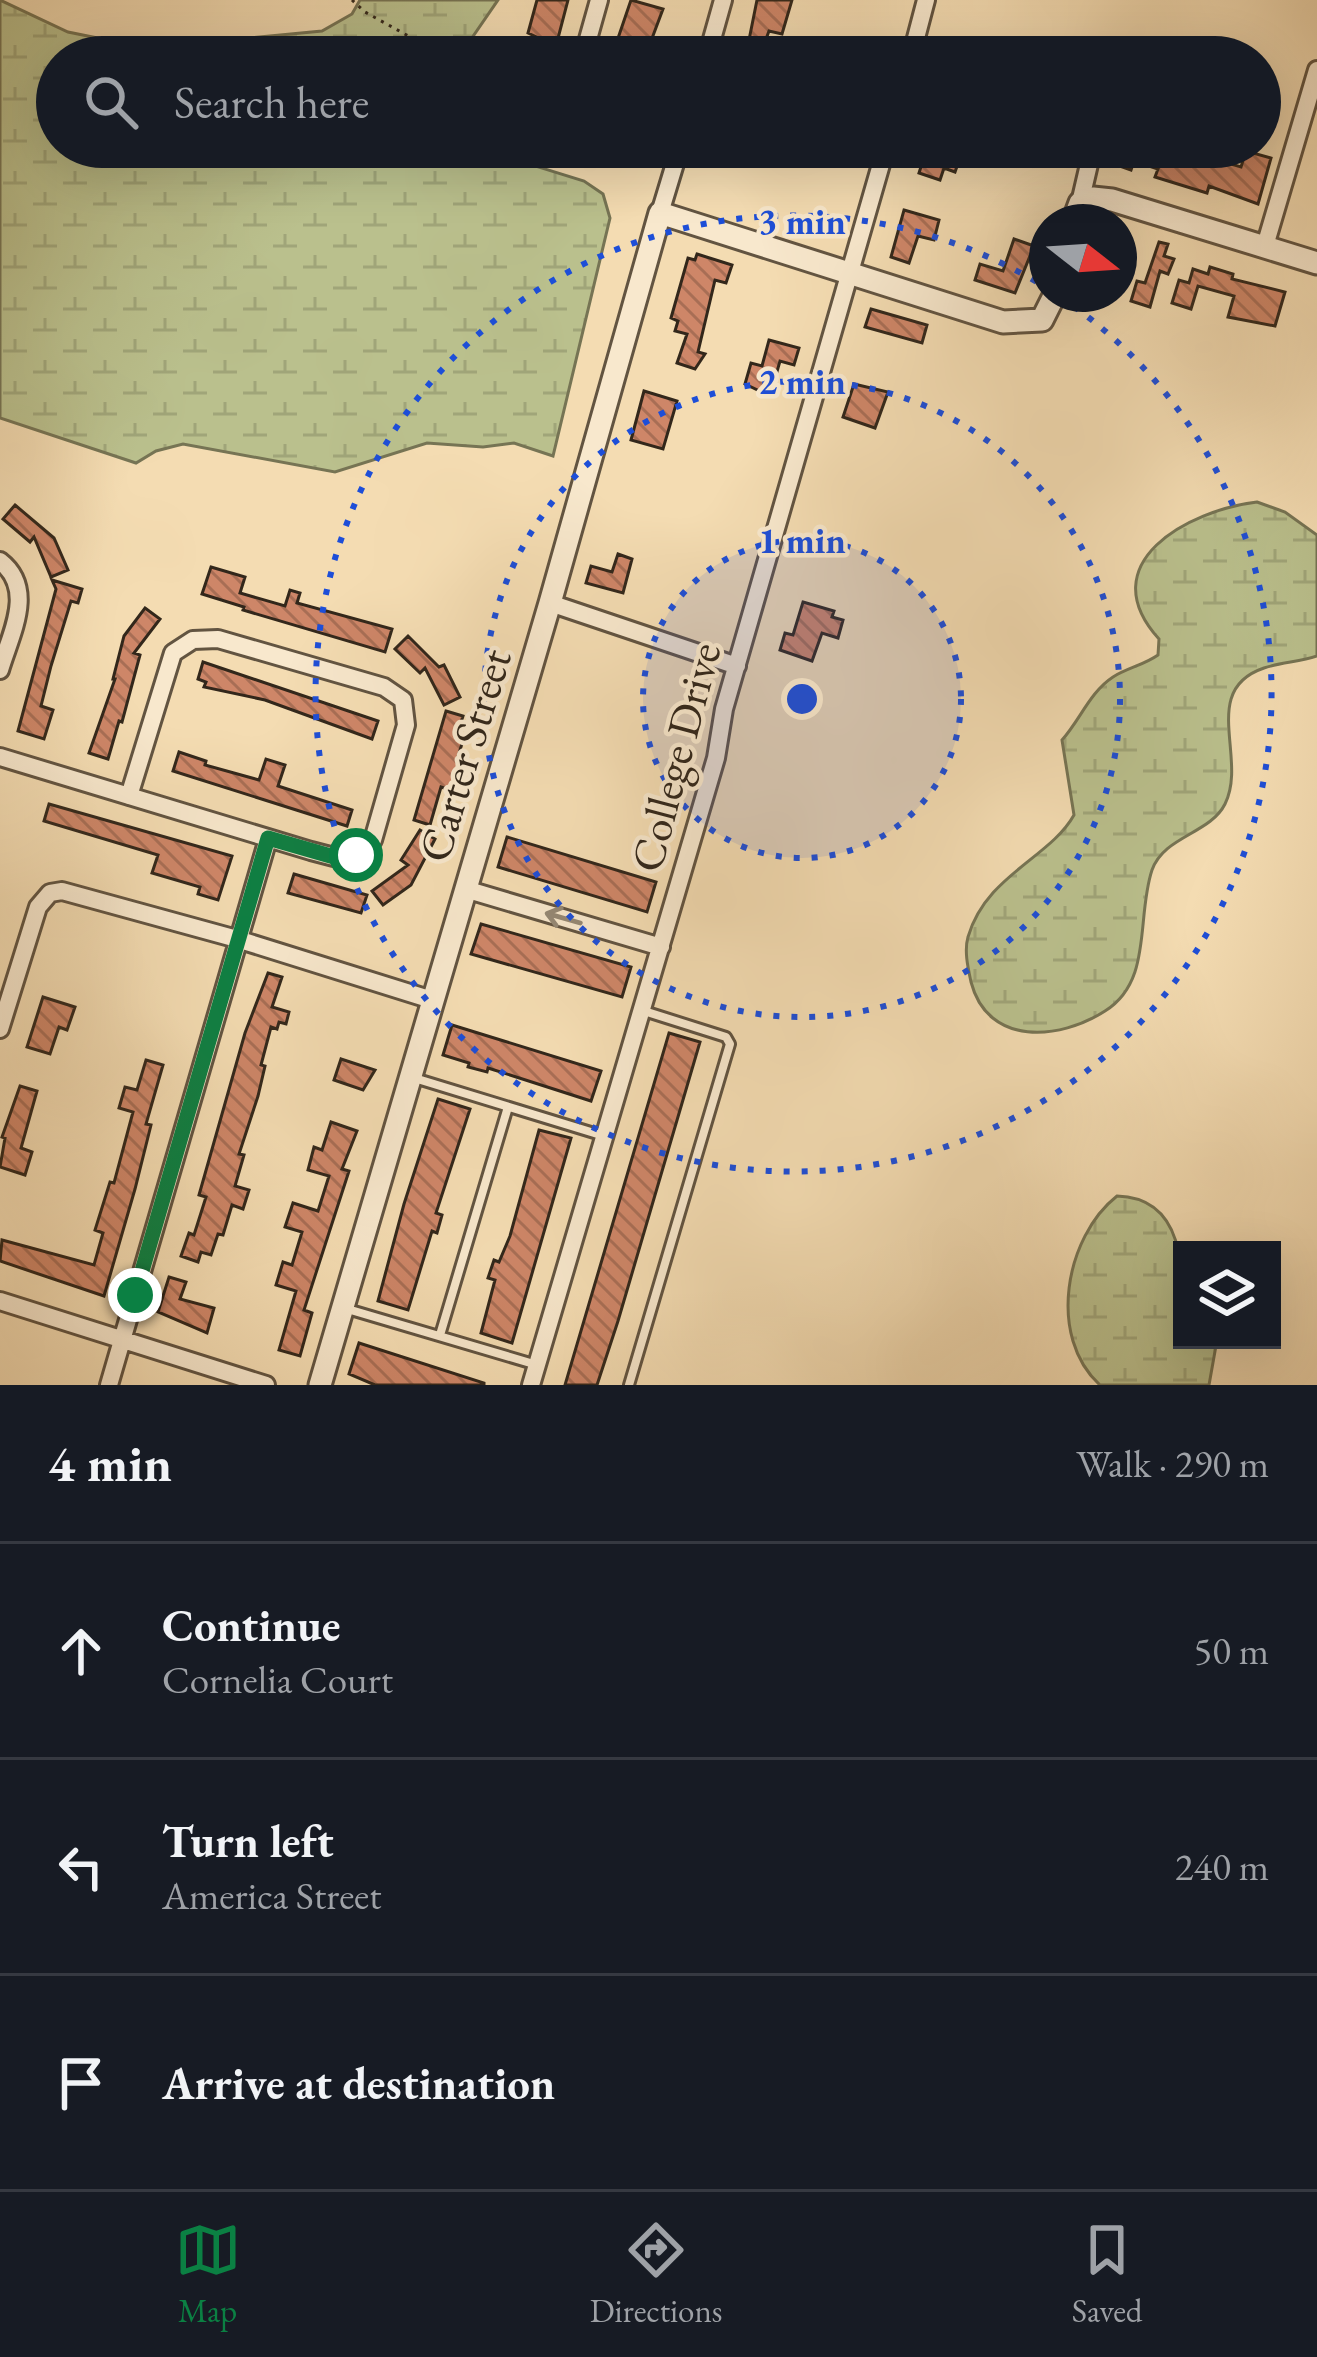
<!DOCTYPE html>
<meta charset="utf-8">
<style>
:root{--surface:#171b24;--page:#242831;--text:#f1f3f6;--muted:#9ea1a6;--line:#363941;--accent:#0b8043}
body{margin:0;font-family:"EB Garamond",serif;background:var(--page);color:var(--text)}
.controls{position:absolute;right:36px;bottom:36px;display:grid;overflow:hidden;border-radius:0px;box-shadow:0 12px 48px #0002}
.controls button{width:108px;height:108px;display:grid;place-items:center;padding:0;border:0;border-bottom:3px solid var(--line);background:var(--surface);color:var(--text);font:60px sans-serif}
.compass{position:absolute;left:1029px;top:204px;width:108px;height:108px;border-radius:50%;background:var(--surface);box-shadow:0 12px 48px #0002;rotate:107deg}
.stop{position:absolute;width:36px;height:36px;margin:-27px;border:9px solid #0b8043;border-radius:50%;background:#fff}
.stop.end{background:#0b8043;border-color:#fff;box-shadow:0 3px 12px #0008}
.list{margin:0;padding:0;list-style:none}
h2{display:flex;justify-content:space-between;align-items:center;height:156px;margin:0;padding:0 48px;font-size:51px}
h2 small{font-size:39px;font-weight:400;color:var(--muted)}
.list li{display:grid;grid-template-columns:78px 1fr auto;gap:36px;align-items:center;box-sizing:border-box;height:216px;padding:0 48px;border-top:3px solid var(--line)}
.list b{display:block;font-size:45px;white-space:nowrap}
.list p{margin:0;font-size:39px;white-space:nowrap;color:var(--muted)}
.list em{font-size:39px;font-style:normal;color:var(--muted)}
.icon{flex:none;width:66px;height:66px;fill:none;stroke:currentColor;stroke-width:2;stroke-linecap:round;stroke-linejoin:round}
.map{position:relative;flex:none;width:1317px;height:1385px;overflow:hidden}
.search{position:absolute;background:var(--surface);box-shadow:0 12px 48px #0002;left:36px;right:36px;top:36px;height:132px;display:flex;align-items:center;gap:30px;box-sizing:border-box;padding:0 42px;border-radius:66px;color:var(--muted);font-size:45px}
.sheet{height:804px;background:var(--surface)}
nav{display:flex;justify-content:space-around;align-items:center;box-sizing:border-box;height:168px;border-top:3px solid var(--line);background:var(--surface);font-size:33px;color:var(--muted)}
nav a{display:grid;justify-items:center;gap:6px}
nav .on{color:var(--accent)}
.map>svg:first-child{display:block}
.wetland{fill:url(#wetland-marsh);stroke:#767454;stroke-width:3}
.building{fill:url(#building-back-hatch);stroke:#32271b;stroke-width:3}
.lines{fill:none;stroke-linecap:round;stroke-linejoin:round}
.service-casing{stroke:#625441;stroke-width:14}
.minor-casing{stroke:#625441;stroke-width:22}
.tertiary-casing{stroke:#625441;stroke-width:27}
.path{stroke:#32271b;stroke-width:3;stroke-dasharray:3 6;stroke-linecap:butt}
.service{stroke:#f8e8cd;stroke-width:8}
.minor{stroke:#f8e8cd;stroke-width:16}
.tertiary{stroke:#f8e8cd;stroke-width:21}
.oneway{stroke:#958874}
.route{stroke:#0b8043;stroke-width:15}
.ring{fill:none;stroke:#1d4ed8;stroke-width:6;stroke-dasharray:6 12}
.labels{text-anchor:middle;stroke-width:9;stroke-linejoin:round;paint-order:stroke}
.street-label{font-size:45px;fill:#32271b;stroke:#f8e8cd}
.centre{fill:#1d4ed8;stroke:#f8e8cd;stroke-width:6}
.ring-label{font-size:36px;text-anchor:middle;font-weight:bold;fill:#1d4ed8;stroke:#f8e8cd;stroke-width:9;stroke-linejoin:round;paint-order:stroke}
</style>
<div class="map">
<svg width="1317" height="1385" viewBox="0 0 1317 1385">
<defs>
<pattern id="wetland-marsh" width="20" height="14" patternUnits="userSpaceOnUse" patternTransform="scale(3)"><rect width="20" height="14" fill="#bac08d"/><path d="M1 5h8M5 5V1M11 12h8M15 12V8" fill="none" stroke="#a0a579"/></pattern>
<pattern id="building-back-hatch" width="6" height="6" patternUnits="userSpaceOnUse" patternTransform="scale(3)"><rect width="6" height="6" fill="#ce8668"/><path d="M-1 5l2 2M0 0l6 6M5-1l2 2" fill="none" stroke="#a86e55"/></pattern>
</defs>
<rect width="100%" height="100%" fill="#f4dcb2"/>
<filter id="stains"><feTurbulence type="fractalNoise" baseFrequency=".00167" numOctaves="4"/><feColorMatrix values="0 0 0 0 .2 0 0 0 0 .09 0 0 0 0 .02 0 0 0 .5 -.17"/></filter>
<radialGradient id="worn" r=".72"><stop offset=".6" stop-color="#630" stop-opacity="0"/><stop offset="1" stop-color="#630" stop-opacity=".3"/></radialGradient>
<path class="wetland" d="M0,0L68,32L147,48L322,31L352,14L360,0H498L467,45L442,39L437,57H57V147H474L584,181L603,194L610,218L553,456L514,443L483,447L427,443L335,472L183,444L156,451L136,463L0,418Z
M1257,502L1285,512L1317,535V656C1300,662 1281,662 1264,668C1199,690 1248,758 1225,804C1210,834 1164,836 1152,870C1136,918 1153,981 1105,1011C1060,1040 988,1047 971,982C968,968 964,951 968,937C986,875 1050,858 1074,815L1062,740C1080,720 1090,692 1113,677C1127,668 1144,665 1158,655L1159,639C1090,563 1189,510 1257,502Z
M1117,1196C1193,1198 1182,1288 1182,1340H1217L1209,1385H1100C1047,1337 1065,1237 1117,1196Z"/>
<path class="building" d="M537,0H568L556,46L528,33Z
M631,0L663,9L645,57H616L618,48L615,47Z
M757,0H792L782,34L769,31L760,55L747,50Z
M946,147L962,152L955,172L944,168L940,180L919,173L925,154L942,160Z
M1123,147H1190L1189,152L1241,167L1246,151L1271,158L1258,204L1209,186L1207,193L1155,177L1158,169L1134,161L1131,170L1117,165Z
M904,210L939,220L934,240L918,236L909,263L891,257Z
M1014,239L1034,246L1015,293L975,280L980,264L1003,271Z
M1159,242L1168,244L1164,256L1174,259L1168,274L1160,271L1150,307L1131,301L1137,281L1145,283Z
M697,254L732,265L726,283L715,280L698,352L705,354L695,369L677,363L687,334L675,331L678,321L671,318L688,258L695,260Z
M1210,267L1233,274L1232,279L1285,292L1275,326L1228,317L1234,296L1198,286L1191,309L1172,303L1179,280L1189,283L1193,269L1208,274Z
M871,309L927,325L922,343L865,327Z
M769,340L799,348L794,365L780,361L770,396L745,384L751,363L762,366Z
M854,384L888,392L875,428L843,417Z
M644,391L677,401L663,449L631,440Z
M15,505L54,538L68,570L51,577L34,537L30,542L3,519Z
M618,554L632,559L623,593L586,583L591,566L612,572Z
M211,567L245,577L240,593L285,606L290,590L300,593L297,603L392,629L385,652L243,610L244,607L202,594Z
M52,580L82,589L78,603L71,601L51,666L41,706L53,710L44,739L18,731L56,589Z
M803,602L834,611L832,617L843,620L838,638L822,633L812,661L780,650L785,633L793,635Z
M145,608L160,619L134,653L140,655L122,722L119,721L108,759L89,753L115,679H113L124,636Z
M408,636L439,667L444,665L460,697L444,705L425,668L420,673L395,649Z
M203,662L378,721L372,739L265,700L204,687L206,682L198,679Z
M446,711L463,716L457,735L464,737L457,760L465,763L456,792L441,787L430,825L414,820Z
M179,752L206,761L205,765L259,780L266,759L285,765L278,786L352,810L347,826L173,771Z
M49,804L232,856L218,900L198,894L200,887L152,873L158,855L44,821Z
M420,830L435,839L411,885L383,905L372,891L408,865L401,860Z
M507,837L656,882L647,912L498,867Z
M294,874L367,895L361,913L288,893Z
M481,924L631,967L622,997L471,954Z
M268,973L282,977L272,1007L289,1012L286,1024L279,1022L277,1029L271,1027L261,1065L265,1066L258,1096L239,1154L244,1155L235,1186L249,1190L243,1209L232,1205L223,1235L218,1234L211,1255L201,1252L198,1262L181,1256L189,1233L194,1235L206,1197L199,1195L245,1033Z
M43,997L75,1007L67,1030L59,1027L50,1054L27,1047Z
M452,1025L601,1071L591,1101L488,1068L487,1072L468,1067L469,1063L443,1055Z
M669,1033L700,1042L618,1321L597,1385H565Z
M341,1059L375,1070L363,1090L334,1080Z
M146,1060L163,1065L146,1124L151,1125L135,1189L104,1296L0,1261L2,1240L94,1265L103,1233L95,1230L110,1182L114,1183L133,1112L119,1108L125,1087L137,1090Z
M20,1086L37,1091L21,1148L32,1152L25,1175L0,1167L5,1138L2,1137Z
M438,1099L470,1109L436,1213L442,1215L437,1233L432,1231L408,1310L378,1301L404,1204Z
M331,1122L357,1131L342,1169L349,1171L304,1310L312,1313L300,1356L279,1350L296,1291L276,1285L283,1262L292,1265L302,1232L285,1227L293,1203L318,1211L329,1176L308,1170L314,1147L322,1150Z
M539,1130L571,1138L512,1343L481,1333L495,1280L488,1278L494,1260L499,1262L510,1236Z
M169,1277L186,1282L180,1299L214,1308L207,1333L158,1312Z
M359,1343L484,1383V1385H375L349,1374Z"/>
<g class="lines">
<defs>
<path id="service" d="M411,1077L604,1136
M344,1308L537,1365
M440,1335L508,1107
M629,1385L730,1044L726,1037L644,1011"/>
<path id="minor" d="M442,55L449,57
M583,57L599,0
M707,57L723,0
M911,57L926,0
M1080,203L1093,147
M660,213L680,147
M1265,246L1317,70
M0,561C36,589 11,633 0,670
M550,603L737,666
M0,757L311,851L334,857L356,855L373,840L406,725L403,700L384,687L218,639L193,640L173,653L129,796
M465,889L661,947
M0,1029L38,907L50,893L62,891L237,939L432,1000
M0,1301L266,1385
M109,1385L268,839
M531,1385L716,758L724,709L886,147"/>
<path id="tertiary" d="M1073,222L1080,203L1093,198L1112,200L1317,263
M320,1385L550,603L660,213L1003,322L1042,320L1055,294"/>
</defs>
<use href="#service" class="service-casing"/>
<use href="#minor" class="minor-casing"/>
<use href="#tertiary" class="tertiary-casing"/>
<path class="path" d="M352,0L365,12L430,48"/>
<use href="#service" class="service"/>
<use href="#minor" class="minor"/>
<use href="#tertiary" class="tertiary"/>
</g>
<defs><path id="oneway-shaft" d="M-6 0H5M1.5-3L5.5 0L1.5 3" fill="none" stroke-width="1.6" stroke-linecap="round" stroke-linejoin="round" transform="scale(3)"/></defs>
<use class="oneway" href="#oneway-shaft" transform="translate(563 918) rotate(-164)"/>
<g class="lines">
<path class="route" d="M135,1295L268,838L334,857L356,855"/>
</g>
<circle cx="802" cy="699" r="159" fill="#1d4ed8" fill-opacity=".12"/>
<g class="ring">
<circle cx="802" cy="699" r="159"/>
<circle cx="802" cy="699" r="318"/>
<path d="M1059 296A478 478 0 1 1 1045 287"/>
</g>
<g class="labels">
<g class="street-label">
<text transform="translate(464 755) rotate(-73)" y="16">Carter Street</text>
<text transform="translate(675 757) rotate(-75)" y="16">College Drive</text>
</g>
</g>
<circle cx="802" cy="699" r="18" class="centre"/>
<g class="ring-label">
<text x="802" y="234">3 min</text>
<text x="802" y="394">2 min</text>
<text x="802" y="553">1 min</text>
</g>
<rect width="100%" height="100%" filter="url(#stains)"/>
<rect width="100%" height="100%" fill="url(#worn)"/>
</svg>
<div class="controls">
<button><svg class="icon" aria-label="layers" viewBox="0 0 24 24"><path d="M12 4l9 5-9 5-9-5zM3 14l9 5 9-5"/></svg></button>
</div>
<svg class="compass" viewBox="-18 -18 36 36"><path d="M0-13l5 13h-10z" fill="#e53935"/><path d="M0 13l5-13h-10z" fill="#9ea1a6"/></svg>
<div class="stop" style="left:356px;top:855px"></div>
<div class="stop end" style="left:135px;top:1295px"></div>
<div class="search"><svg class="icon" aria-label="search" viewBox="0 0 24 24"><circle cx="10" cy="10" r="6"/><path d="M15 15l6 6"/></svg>Search here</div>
</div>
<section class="sheet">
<h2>4 min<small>Walk · 290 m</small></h2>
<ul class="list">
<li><svg class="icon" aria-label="ahead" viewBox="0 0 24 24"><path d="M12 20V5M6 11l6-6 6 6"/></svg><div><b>Continue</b><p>Cornelia Court</p></div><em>50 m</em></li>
<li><svg class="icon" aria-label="left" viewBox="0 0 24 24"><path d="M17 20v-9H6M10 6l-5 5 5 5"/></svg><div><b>Turn left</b><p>America Street</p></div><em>240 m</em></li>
<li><svg class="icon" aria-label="arrive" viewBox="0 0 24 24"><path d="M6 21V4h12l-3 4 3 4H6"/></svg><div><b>Arrive at destination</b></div></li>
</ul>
</section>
<nav>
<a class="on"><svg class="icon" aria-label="map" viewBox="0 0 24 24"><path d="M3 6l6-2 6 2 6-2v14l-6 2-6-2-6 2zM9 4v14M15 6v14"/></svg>Map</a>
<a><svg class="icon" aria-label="directions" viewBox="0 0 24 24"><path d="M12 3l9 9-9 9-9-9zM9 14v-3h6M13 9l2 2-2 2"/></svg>Directions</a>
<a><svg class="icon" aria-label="saved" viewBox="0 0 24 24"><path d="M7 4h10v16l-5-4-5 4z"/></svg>Saved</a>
</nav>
